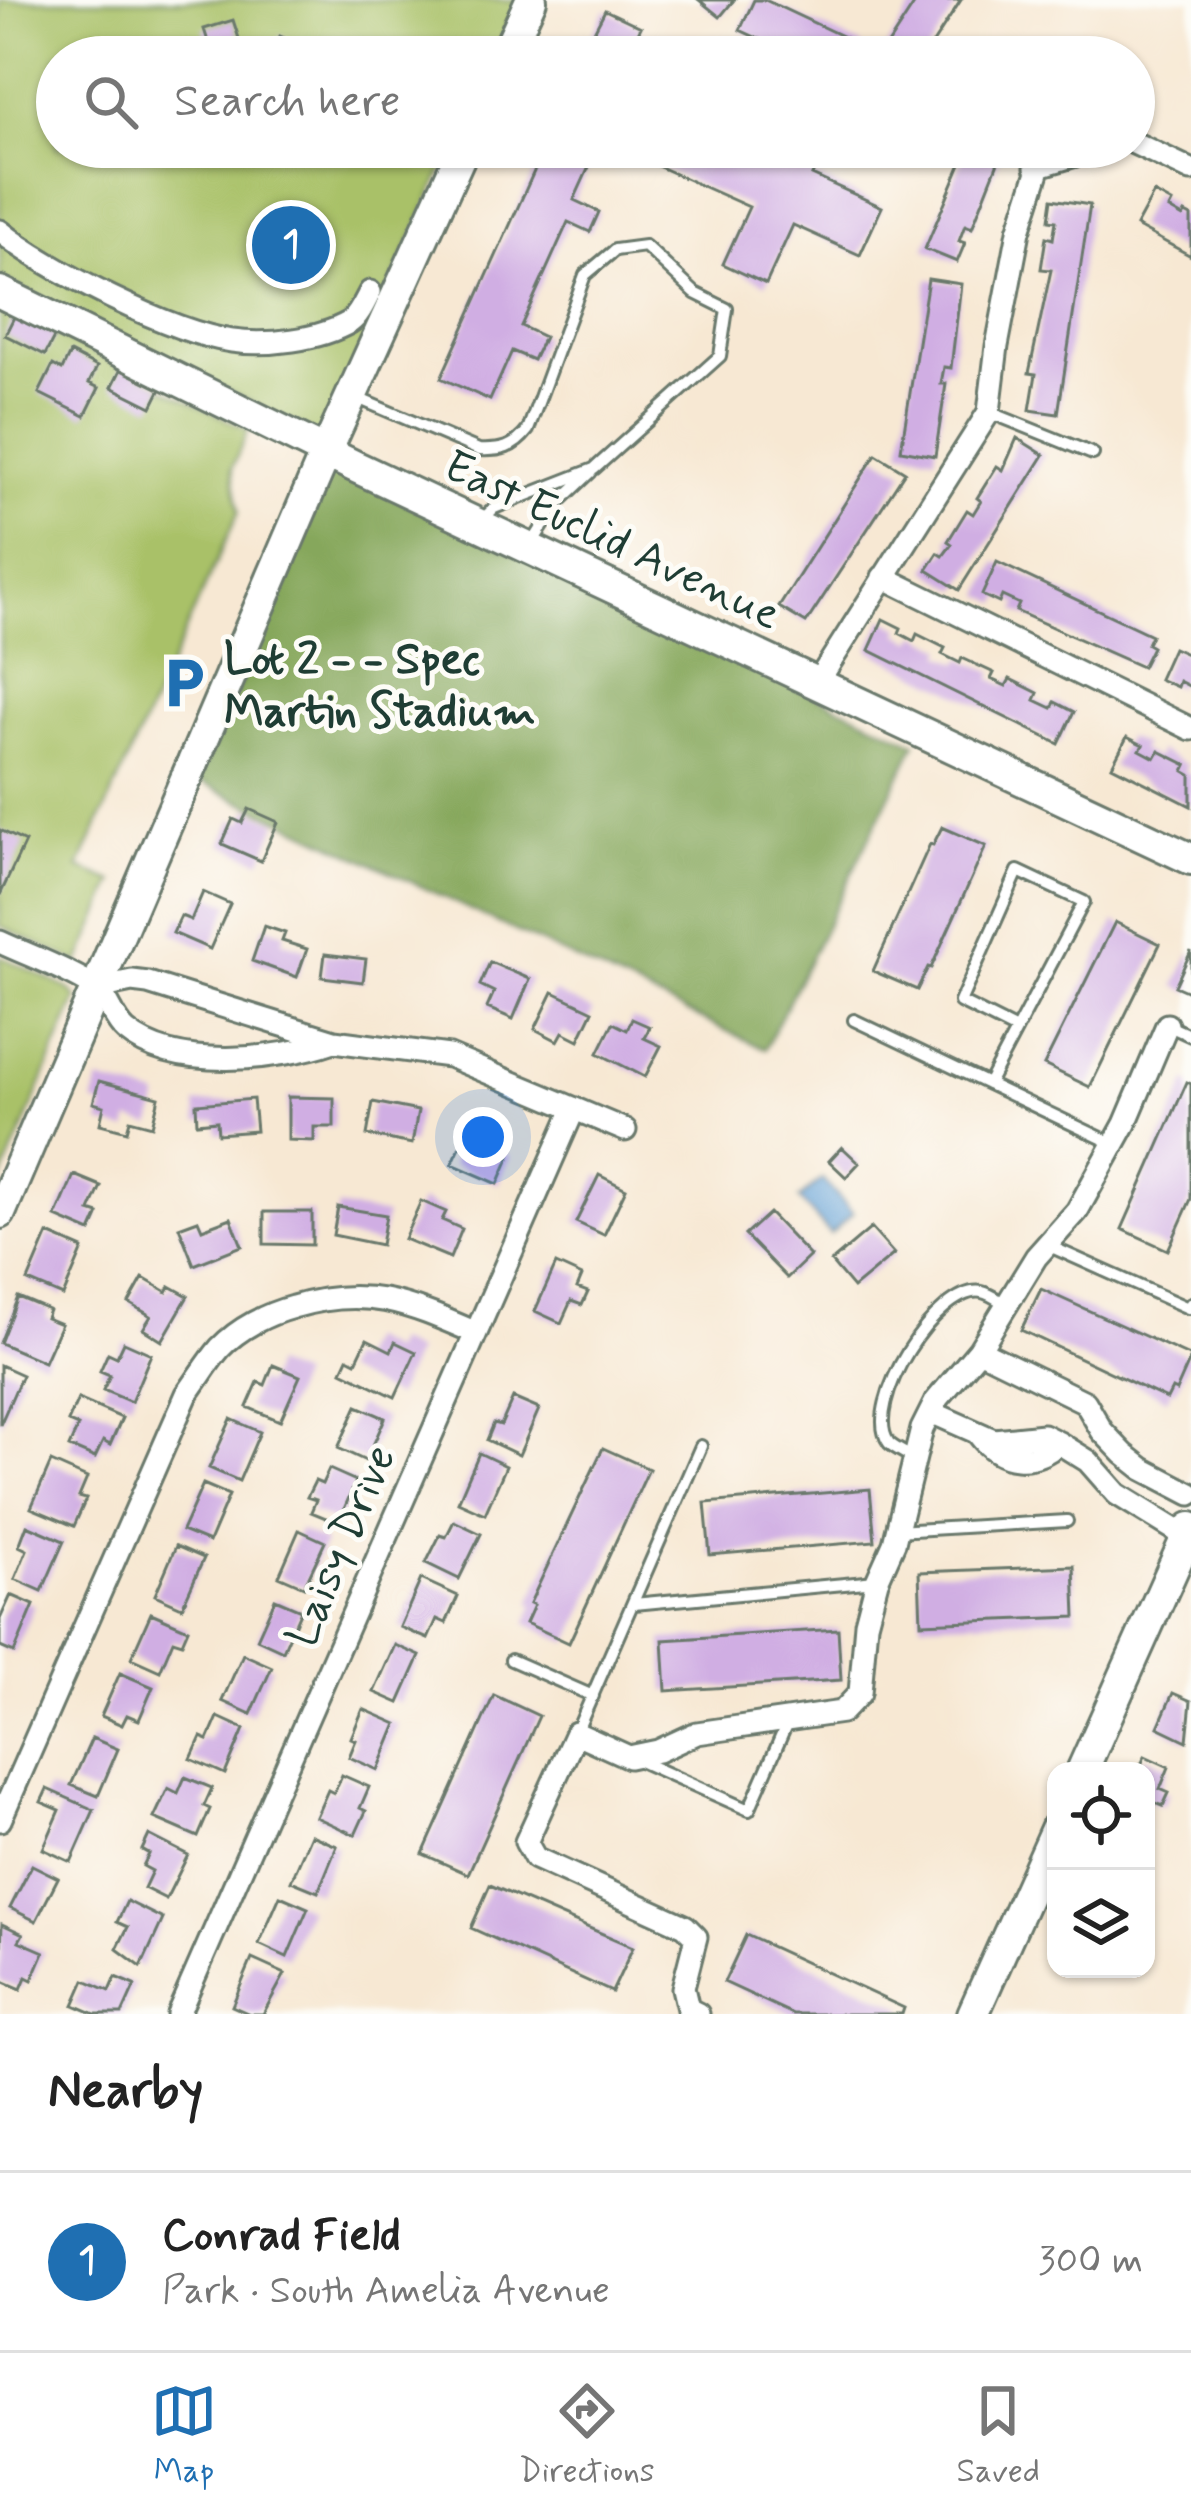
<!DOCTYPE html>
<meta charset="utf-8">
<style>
:root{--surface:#fff;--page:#f6f6f6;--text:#222;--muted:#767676;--line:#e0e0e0;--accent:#1f6fb2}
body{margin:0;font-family:Mynerve,sans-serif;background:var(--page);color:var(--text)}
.controls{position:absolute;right:36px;bottom:36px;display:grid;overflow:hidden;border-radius:24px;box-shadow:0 3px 9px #0004}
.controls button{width:108px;height:108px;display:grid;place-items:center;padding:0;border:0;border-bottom:3px solid var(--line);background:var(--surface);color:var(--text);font:60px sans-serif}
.you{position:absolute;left:483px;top:1137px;width:42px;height:42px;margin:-30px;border:9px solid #fff;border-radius:50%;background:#1a73e8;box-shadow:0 0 0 18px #1a73e833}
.badge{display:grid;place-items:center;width:78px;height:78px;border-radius:50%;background:var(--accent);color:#fff;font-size:39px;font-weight:700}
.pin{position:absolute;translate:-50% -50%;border:6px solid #fff;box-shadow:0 3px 12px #0006}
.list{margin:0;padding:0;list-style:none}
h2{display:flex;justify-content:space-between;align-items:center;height:156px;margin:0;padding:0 48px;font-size:51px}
h2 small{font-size:39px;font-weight:400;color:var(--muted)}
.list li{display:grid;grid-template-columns:78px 1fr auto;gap:36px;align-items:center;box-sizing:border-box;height:180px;padding:0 48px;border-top:3px solid var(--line)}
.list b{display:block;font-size:45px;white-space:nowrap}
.list p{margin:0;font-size:39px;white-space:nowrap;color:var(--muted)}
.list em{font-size:39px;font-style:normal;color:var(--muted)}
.icon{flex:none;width:66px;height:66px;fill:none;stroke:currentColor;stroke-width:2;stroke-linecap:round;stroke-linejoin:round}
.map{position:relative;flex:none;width:1191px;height:2014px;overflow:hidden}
.search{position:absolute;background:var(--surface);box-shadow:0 3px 9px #0004;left:36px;right:36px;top:36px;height:132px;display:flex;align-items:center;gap:30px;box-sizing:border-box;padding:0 42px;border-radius:66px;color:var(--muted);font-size:45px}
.sheet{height:336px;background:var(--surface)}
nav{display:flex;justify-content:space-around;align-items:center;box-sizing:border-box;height:168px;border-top:3px solid var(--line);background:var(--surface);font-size:33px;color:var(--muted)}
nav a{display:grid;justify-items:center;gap:6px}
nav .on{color:var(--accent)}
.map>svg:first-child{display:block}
.green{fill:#a9c167;stroke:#647f4e;stroke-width:3}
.forest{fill:#86a75c;stroke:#527248;stroke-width:3}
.water{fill:#64a0d5;stroke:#426e84;stroke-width:3}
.building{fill:#d0aee3}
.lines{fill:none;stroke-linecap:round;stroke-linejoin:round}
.lane-casing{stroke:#6b796c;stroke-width:16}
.street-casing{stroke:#6b796c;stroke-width:27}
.secondary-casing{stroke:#6b796c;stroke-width:36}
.lane{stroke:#fff;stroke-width:10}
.street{stroke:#fff;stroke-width:21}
.secondary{stroke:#fff;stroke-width:30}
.labels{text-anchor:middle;stroke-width:10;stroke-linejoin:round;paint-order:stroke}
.street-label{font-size:45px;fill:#1f3d34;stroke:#fdfcf7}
.poi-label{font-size:45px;font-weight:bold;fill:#1f3d34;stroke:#fdfcf7;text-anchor:start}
</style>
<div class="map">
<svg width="1191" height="2014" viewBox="0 0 1191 2014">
<rect width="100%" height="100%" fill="#fdfcf7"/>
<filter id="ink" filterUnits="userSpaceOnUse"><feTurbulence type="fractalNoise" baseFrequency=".00833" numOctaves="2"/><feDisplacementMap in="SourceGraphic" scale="24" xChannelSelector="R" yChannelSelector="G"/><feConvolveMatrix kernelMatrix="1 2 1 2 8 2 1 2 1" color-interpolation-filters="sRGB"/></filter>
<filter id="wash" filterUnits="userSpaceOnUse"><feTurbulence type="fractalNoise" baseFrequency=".004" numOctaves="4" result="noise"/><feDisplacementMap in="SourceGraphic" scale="48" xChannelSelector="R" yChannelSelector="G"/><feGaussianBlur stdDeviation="2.7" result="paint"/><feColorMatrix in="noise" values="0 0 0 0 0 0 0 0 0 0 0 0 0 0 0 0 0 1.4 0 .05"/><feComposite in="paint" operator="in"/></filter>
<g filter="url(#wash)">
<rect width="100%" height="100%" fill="#f7e8d3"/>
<path class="green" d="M0,0H519L494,57H57V147H453L322,437L0,278Z
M0,307L248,430L232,468L239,511L79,868L114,882L79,963L0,926Z
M0,956L69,989L77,998L0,1184Z"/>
<path class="forest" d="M331,467L916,743L765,1049L198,781Z"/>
<path class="water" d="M822,1179L853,1213L830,1234L799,1199Z"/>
<g id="blocks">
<path class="building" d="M699,0H734L720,17Z
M754,0H765L863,46L858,57H798L740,30Z
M917,0H961L924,57H880Z
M605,10L641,27L626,57L590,39Z
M233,20L245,57H213L204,29Z
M280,36L312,50L309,57H296L275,48Z
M545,147H598L574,200L599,212L590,232L568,222L521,326L544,337L533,360L512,351L490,400L441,378Z
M615,147H746L769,158L774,147H825L812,175L882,207L860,255L793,225L766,284L723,264L749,207Z
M968,147H1004L972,228L965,225L959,241L965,243L957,262L925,249Z
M1154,193L1172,203L1169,209L1183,217L1185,213L1191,216V256L1136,226Z
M1052,199L1090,205L1058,414L1030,410L1036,374L1029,373L1051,270L1041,269L1046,237L1053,239L1056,221L1049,220Z
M928,279L961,284L951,368L944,367L941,384H946L935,456L901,450Z
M15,315L55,336L45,355L5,335Z
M70,353L97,367L89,383L99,388L85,416L39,393L53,365L62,370Z
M122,367L162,387L152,407L112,387Z
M1017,438L1044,455L959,590L927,570L938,553L943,556L952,544L948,541L967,510L973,514L981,501L977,498L997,466L1003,470Z
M876,454L905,472L806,623L779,607Z
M997,562L1151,635L1147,644L1152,647L1142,667L1016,611L1019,604L1002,596L999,603L982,595Z
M883,619L901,628L899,633L914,641L917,634L945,648L942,654L960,663L962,658L994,673L991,679L1006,686L1010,679L1038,693L1035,700L1052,708L1055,702L1074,712L1059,744L869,650Z
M1173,648L1191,656V687L1179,681L1177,687L1159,679Z
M1127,737L1143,745L1140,750L1155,758L1159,751L1187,765L1184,771L1191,775V806L1112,766Z
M249,809L278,822L261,861L222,844L233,819L242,823Z
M942,827L986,846L931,968L928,967L917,990L873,971L930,844L933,845Z
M0,830L25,842L0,895Z
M203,892L230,904L210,949L173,933L181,916L191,920Z
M1115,922L1160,944L1090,1087L1044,1065Z
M264,926L285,933L282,941L307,949L297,977L252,961Z
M1191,951V993L1175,986Z
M325,954L366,959L363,982L322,977Z
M490,962L530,979L513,1019L487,1008L494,992L480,985Z
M553,992L593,1011L579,1040L563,1032L558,1041L535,1029Z
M632,1019L650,1027L644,1038L661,1046L645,1077L598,1053L613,1023L627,1030Z
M99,1081L159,1097L152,1126L130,1120L127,1131L100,1124L104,1106L93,1103Z
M1187,1082L1191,1084V1199L1168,1250L1122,1229Z
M288,1097L334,1098V1127H314V1141L288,1140Z
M253,1099L256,1131L218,1134L217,1121L197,1123L196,1104Z
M373,1102L418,1111L412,1144L367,1135Z
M468,1130L495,1142L492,1148L510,1156L498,1184L452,1164Z
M842,1147L859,1163L846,1177L829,1161Z
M74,1175L101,1186L90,1211L99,1214L91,1232L56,1217Z
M599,1175L626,1189L604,1235L576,1222Z
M421,1201L446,1212L442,1220L462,1229L450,1258L404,1239Z
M338,1207L386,1215L381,1245L333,1235Z
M264,1212H312V1245L264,1244Z
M769,1213L810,1256L787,1278L745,1235Z
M231,1218L242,1246L194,1265L179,1227L198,1220L202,1229Z
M871,1228L894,1254L853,1288L831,1262Z
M48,1234L83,1249L63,1296L28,1281Z
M556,1264L582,1276L577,1288L588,1292L582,1305L571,1301L561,1323L535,1311Z
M143,1278L167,1292L170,1286L188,1296L162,1341L143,1329L151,1316L129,1303Z
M1041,1289L1191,1357L1176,1391L1172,1389L1167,1399L1021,1330Z
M18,1297L49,1310L46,1318L61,1324L44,1362L0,1343Z
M367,1339L391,1351L395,1342L416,1352L395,1397L342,1371L348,1358L356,1362Z
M124,1342L151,1354L131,1402L103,1390L110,1375L100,1371L108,1353L117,1357Z
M0,1365L22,1375L0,1425Z
M273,1365L300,1376L280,1421L247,1407L258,1382L265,1385Z
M513,1398L539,1409L519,1455L487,1440L494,1423L501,1425Z
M78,1399L122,1418L110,1445L103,1441L95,1458L69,1447L78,1426L68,1422Z
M357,1406L385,1418L366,1461L338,1448Z
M231,1419L260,1432L239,1481L209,1468Z
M603,1448L649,1469L569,1643L526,1623L534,1605L530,1603Z
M479,1453L506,1466L485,1514L458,1502Z
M51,1462L87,1478L79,1497L86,1499L74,1526L31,1508Z
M329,1469L356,1481L338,1523L311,1512L316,1500L307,1497L315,1481L322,1484Z
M203,1484L229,1495L209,1542L182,1531Z
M870,1489L875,1541L710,1555L705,1503Z
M454,1521L481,1534L459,1579L426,1563L440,1535L446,1537Z
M27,1525L64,1541L42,1591L15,1579L27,1550L19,1546Z
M299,1530L325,1542L304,1587L279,1576Z
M176,1546L204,1558L182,1607L155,1595Z
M1074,1566L1076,1617L921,1623L919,1572Z
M421,1579L458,1596L446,1623L437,1619L428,1639L400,1627Z
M11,1595L34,1605L14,1653L0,1647V1619Z
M275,1599L301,1610L283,1651L257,1639Z
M151,1613L188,1629L182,1643L173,1640L160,1671L131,1658Z
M838,1629L841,1680L666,1691L663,1640Z
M395,1645L420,1656L399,1703L374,1692Z
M243,1654L272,1667L251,1714L222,1701Z
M120,1673L153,1687L139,1720L127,1715L122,1725L101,1716Z
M1173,1693L1191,1701L1187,1741L1158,1727Z
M494,1695L539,1716L468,1874L423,1854Z
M363,1709L397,1724L378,1770L349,1757L356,1740L351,1738Z
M218,1717L244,1729L225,1774L191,1759L201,1737L208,1740Z
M92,1738L118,1749L98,1796L71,1785Z
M1145,1756L1169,1767L1160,1789L1169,1793L1163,1806L1146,1799V1771H1138Z
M342,1775L369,1787L360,1808L366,1811L355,1835L316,1817L328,1790L334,1793Z
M185,1777L212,1788L204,1806L210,1809L198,1837L154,1818L168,1788L178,1793Z
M47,1789L94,1810L71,1862L43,1849L60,1810L41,1802Z
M149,1835L188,1855L166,1899L144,1888L152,1871L143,1866L149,1854L142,1850Z
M311,1835L337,1846L318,1892L291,1881Z
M32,1865L58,1878L36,1921L10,1908Z
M490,1885L633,1947L612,1992L471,1928Z
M280,1896L308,1908L287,1957L259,1944Z
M127,1901L163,1919L141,1967L117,1949L128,1927L117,1922Z
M2,1924L23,1934L19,1941L44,1952L32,1980L26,1977L21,1989L0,1980Z
M746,1935L904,2008L902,2014H793L724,1982Z
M252,1959L285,1974L263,2014H250L232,2006Z
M116,1977L135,1985L122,2014H95L74,2005L85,1980L110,1991Z"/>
</g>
</g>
<g filter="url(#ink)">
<use href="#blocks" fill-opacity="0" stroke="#6b796c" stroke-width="3"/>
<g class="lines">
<defs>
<path id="lane" d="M355,397L479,450C501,451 514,448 528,430L585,275L615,250L645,246L695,293L727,309L720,356L594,469L494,508L480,522
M989,412L1093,454
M531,545L557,504L591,472
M854,1020L1114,1144
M1167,1025L1191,1036
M988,1084L1084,902L1018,871L960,1002L1016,1030
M1047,1245L1188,1308L1191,1303
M913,1458C907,1454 894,1448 889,1443C861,1406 938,1284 982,1292C991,1294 1000,1301 1007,1305
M896,1531L1067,1521
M634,1604L876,1581
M511,1660L593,1696
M576,1733L701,1446
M637,1760L749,1810L788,1721"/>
<path id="street" d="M1134,143L1191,170
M1036,167L1102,147
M0,231C46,269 172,333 232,341C267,346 319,340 350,322C359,316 365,301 370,292
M883,577L1191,729
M817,683L989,412L997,346L1019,231L1046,147
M0,942C30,956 65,968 93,986C109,996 112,1019 126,1031C175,1072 279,1060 334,1041L148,983L132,981L98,988
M334,1041L449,1056L625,1130
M979,1350L1085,1402L1102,1431L1124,1454L1143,1469L1191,1494
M931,1412L994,1440L1043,1435L1059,1443L1088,1461L1117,1494L1187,1537
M979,1435C1000,1463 1033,1466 1059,1443
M0,1820L187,1394C198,1379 208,1362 220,1348C239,1328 267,1314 293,1307C365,1285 407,1303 474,1332
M178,2014L574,1109
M698,2014L688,2009L683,1988L696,1937L685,1926L535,1858L526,1842L576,1733L629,1757L658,1751L697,1733L842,1712L860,1693L866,1623L877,1581L894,1543L922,1429L936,1401L979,1350L1036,1257L1077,1211L1125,1124L1167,1025"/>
<path id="secondary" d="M505,57L531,0
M0,292L354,466L1191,859
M0,1213L326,452L464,147
M1082,1771L1191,1528
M973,2014L1056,1829"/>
</defs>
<use href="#lane" class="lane-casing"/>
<use href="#street" class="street-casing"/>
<use href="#secondary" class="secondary-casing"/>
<use href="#lane" class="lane"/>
<use href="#street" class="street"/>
<use href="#secondary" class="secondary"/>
</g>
</g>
<defs>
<symbol id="parking-bare" viewBox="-9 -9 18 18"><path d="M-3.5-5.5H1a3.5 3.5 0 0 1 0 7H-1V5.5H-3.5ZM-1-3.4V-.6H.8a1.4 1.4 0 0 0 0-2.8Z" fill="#1f6fb2" stroke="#fdfcf7" stroke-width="2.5" paint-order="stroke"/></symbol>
</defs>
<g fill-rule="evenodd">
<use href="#parking-bare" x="146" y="645" width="76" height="76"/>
</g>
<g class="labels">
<g class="street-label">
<text transform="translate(613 538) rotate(25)" y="16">East Euclid Avenue</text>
<text transform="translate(339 1545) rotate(-67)" y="16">Laisy Drive</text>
</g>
<g class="poi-label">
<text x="224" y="673">Lot 2 - - Spec<tspan x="224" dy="52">Martin Stadium</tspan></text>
</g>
</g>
</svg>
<div class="controls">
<button><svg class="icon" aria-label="locate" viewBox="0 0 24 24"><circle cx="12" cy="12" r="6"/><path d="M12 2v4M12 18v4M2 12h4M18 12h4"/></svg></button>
<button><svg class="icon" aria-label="layers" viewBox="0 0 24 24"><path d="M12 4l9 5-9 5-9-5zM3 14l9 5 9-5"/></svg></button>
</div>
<div class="you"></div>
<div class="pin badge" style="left:291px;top:245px">1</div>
<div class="search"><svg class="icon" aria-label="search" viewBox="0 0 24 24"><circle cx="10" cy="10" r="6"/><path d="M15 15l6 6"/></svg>Search here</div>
</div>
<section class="sheet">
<h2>Nearby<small></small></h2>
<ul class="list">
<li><span class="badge">1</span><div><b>Conrad Field</b><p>Park · South Amelia Avenue</p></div><em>300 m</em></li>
</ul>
</section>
<nav>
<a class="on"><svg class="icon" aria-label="map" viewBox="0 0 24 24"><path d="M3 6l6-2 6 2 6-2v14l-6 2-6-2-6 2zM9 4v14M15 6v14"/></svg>Map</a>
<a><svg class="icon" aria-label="directions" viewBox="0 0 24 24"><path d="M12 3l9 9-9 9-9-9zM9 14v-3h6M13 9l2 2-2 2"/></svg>Directions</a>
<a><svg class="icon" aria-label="saved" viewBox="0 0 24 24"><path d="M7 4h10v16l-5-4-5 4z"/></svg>Saved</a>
</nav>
